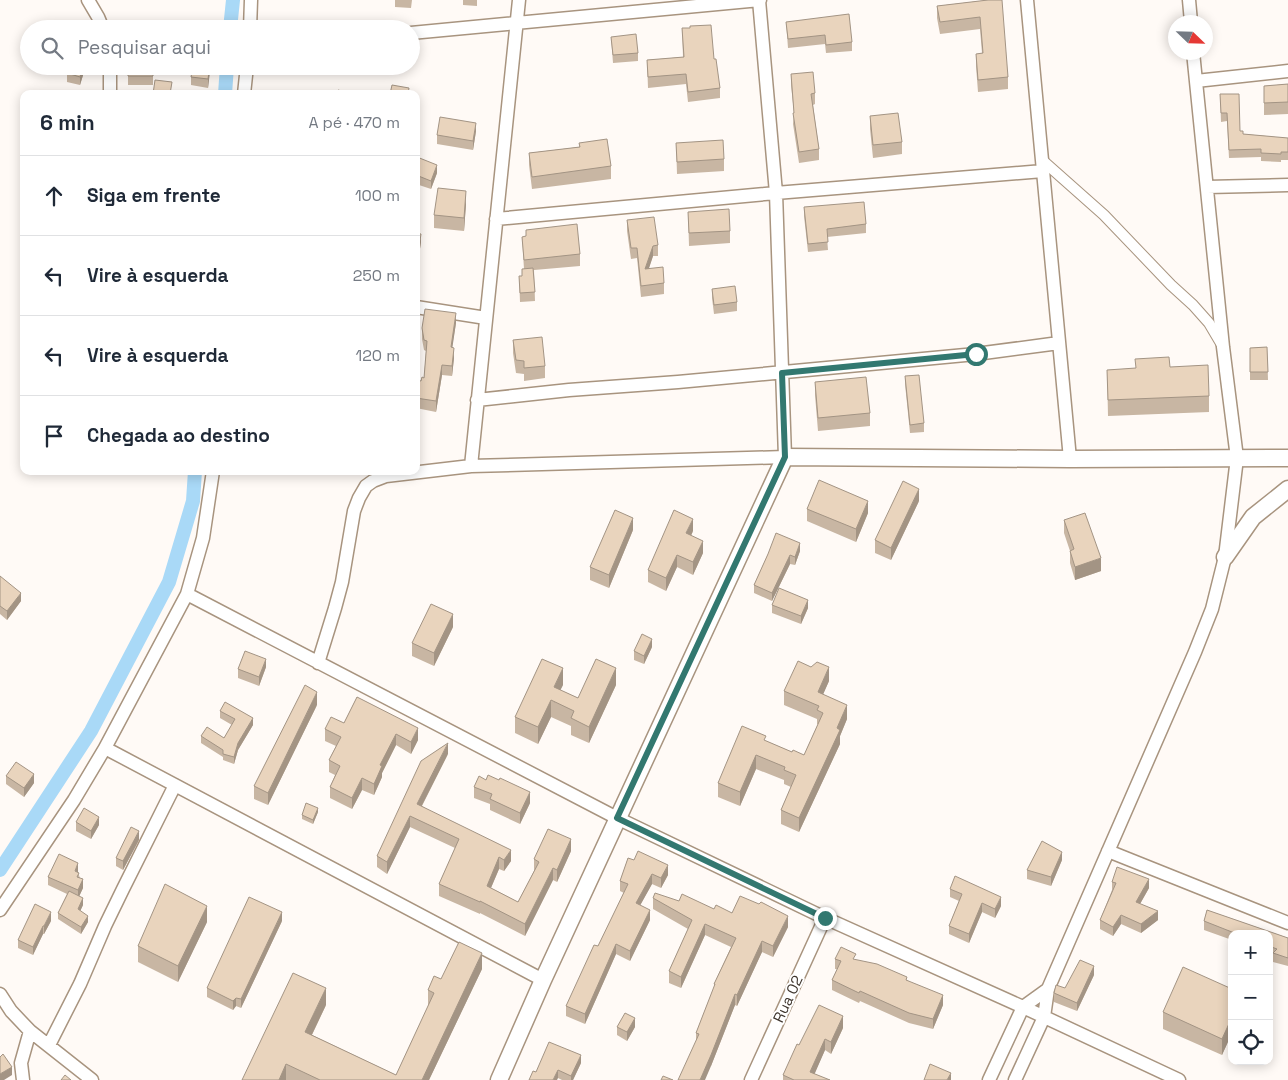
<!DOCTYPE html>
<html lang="pt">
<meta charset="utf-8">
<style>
:root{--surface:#fff;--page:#f6f6f7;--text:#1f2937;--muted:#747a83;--line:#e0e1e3}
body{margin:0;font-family:"Space Grotesk",sans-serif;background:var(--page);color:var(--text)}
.controls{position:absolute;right:15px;bottom:15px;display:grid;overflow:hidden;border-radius:10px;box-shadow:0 2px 12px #0003}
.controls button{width:45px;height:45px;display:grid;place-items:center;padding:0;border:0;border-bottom:1px solid var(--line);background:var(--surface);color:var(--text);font:25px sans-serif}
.compass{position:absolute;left:1168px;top:15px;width:45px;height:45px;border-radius:50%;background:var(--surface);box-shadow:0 2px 12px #0003;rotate:113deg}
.stop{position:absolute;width:15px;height:15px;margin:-11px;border:4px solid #327870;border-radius:50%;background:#fff}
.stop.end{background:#327870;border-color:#fff;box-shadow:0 1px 5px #0008}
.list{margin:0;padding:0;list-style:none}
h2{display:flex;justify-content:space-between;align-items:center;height:65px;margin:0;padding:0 20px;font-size:21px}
h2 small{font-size:16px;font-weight:400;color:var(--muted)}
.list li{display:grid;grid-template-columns:32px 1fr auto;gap:15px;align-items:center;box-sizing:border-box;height:80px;padding:0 20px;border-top:1px solid var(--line)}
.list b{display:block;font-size:19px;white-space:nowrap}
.list em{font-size:16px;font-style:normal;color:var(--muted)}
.icon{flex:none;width:28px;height:28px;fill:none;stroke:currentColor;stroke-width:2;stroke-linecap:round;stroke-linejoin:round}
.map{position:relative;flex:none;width:1288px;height:1080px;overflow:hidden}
.search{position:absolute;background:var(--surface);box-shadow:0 2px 12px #0003;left:20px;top:20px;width:400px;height:55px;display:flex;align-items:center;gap:12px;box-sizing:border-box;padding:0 18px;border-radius:28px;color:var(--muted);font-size:19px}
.panel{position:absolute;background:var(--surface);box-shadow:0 2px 12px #0003;left:20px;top:90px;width:400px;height:385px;border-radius:10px}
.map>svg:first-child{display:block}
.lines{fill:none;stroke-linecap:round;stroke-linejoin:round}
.canal{stroke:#a9d9f7;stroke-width:14}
.pedestrian-casing{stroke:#a8947f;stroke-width:12}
.minor-casing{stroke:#a8947f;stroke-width:15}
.tertiary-casing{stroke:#a8947f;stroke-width:19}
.pedestrian{stroke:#fff;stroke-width:10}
.minor{stroke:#fff;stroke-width:12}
.tertiary{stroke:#fff;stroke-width:16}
.wall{fill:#c8b6a3}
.shaded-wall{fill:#a39484}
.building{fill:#e9d4bd;stroke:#a39484}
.route{stroke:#327870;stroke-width:6}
.labels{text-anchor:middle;stroke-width:4;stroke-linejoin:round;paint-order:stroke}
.street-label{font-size:15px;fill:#3e352d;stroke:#fff}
</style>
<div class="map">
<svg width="1288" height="1080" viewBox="0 0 1288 1080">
<rect width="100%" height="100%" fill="#fffaf6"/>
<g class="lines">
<path class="canal" d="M230,29L233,0
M225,94L227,66
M0,870L91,731L169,582L193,501L195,471"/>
<defs>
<path id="pedestrian" d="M1042,160L1104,215L1171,285L1193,305L1209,323L1222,345"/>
<path id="minor" d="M88,0L98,17L103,29
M1027,0L1070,459
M1189,0L1191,22
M250,29L251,0
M411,33L760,0
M1196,81L1288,71
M110,94V66
M244,94L247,66
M1207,187L1288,185
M496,219L776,193L1043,171
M416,307L486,318
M477,400L569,390L678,382L976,354L1059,343
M471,466L519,0
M187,594L617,818L825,918L1023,1007L1179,1080
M318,663L335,608L342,582L354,511L359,498L366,486L373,481L386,476L471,466L785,457L776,193L759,0
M105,748L543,980
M1108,851L1288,923
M0,910L74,800L105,748L187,594L203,538L213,471
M0,994L11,1011L30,1031L92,1080
M49,1045L80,984L105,926L123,889L175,785
M23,1080L21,1063L30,1031
M751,1080L825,918
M989,1080L1023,1007L1048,989
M1015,1080L1044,1017L1048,989L1195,652L1212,609L1225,557L1237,458L1223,347L1193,52"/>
<path id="tertiary" d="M1225,557L1253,517L1288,489
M499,1080L543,980L785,457L1070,459L1288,458"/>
</defs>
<use href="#pedestrian" class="pedestrian-casing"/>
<use href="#minor" class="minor-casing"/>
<use href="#tertiary" class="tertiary-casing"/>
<use href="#pedestrian" class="pedestrian"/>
<use href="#minor" class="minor"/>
<use href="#tertiary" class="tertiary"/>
</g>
<path class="wall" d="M395,0H412L411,8L395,7Z
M463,0H477V6L463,5Z
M988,0L1008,77V89L978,92L976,66V54L982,53L980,29L940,34L937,18V6Z
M786,22L852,42V51L826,53L825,44L788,48Z
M682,28L714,59L720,88V98L688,102L686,84L648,88L647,60L683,57Z
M611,37L638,53V61L613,63Z
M84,66V72L80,85L67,82V73Z
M128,66H153V85H128Z
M210,66L208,88L191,85V77Z
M791,74L815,93V104L813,105L819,149V160L799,163L793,124L794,113L791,85Z
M1288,84V114L1264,115V86Z
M1220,94L1240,131L1243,134L1288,138V160H1281V162L1261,161V157L1229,158L1227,121L1221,122Z
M870,116L902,142V154L873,158L870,129Z
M476,131L473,150L437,144V135Z
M579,143L611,166V179L532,189L529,165V153L579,147Z
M676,143L724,159V171L677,174Z
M416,159L437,173L431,189L416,184Z
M466,204L464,231L434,228V215Z
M804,207L866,224V233L827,237L828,250L808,252L804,216Z
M688,212L730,231V243L689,246Z
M627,220L658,245V256H653L649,268L664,283V294L641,297L637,258L631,259L627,231Z
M416,233L421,242L417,269H416Z
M522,237L580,254V266L534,270L535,301L520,302L519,276H522V269H524Z
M712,289L737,302V311L714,314L712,298Z
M456,323L452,347L454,358L452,376L442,375L436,412L416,408V380L421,381L424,378L426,351L424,350L422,339V328Z
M513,340L545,366V378L524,381V374L516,373L513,353Z
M1267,347L1268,380H1250V348Z
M1170,367L1209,396V412L1108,416L1107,370Z
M905,376L924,423V432L910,433L905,384Z
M815,382L870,413V426L818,431L815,395Z
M919,501L891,560L875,553V540Z
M807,509L868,513L856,542L807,521Z
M1064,520L1101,571L1075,580L1070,563V551L1064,533Z
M633,530L609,588L590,580V567Z
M693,531L691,536L703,553L693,575L677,567L666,591L648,582V570Z
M800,551L795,565L790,564L772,601L754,593V585L768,554Z
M0,576L21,601L7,620L0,614Z
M772,605L808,608L801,624L772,613Z
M453,627L434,666L412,656V643Z
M652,647L644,664L634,660V651Z
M266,667L259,686L238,678V669Z
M829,681L823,694L847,719L840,736V744L799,832L781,824V810L791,787L784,784V780L756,769L740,806L718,797V783L766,741L792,752L804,755L818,724H817V719L784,705V691Z
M563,685L560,690L578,698L616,685L589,743L571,735V726L551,717L538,744L515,733V717Z
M357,697L418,740L411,754L396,745L382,773V777L374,795L362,790L352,809L330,798V787L335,775L329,772V760L336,746L325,741V729L344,723Z
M317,705L268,805L254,799V786Z
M220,711L253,725L238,750L234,764L223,760V757L201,743V736L224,738L232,725L220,718Z
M448,754L422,806L511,861L504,871L499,869L491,888L518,902L534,871V859L571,851L557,882L553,880L525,936L480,913V914L439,896V884L455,848L410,827L387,874L377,867V856Z
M6,776L34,783L24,797L6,784Z
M474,787L530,803L520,824L490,810V804L474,798Z
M318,812L313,824L302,819V815Z
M76,822L99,825L91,839L76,831Z
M139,840L123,870L116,866V858Z
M628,858L668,875L661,888L652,884L640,905L650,920L630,961L616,954L585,1024L566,1016V1006L598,946L624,893L620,891V881Z
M1062,860L1051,886L1027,879V870Z
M78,872L83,888L79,896L83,905L80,911L88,922L81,934L58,919V913L67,894L48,885V877Z
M1112,882L1149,888L1140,904L1158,920L1141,933L1121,924L1113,936L1100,929V920L1112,890Z
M950,889L1001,906L995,918L982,912L969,943L949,934V926L959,901L950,897Z
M653,898L679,901L732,913L788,927L773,957L762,952L737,1006L735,1005L711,1066L696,1041V1033L714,987V984L731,947L705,935L681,988L669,983V971L688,929L653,909Z
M1207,910L1288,938V966L1273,962V956L1269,954V934H1232V940L1204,930V921Z
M51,921L44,934H43L33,955L18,948V940Z
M282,921L241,1008L236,1006L233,1010L207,997V988Z
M207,922L178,982L138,962V946Z
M835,959L856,960L907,980L943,1005L933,1029L909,1023L860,1001L859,1003L832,990V980L837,969H835Z
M482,969L429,1080H242L326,1005L312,1035L396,1075L428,1007V990L441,979Z
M1094,975L1077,1011L1054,1002V993Z
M1232,989V1033L1222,1055L1163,1029V1012Z
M617,1027H635L627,1041L617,1035Z
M843,1028L831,1054L825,1050L814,1074L830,1080H783V1075L799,1045Z
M581,1063L573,1080H562L558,1078L536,1072Z"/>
<path class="shaded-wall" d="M83,66H84V72L80,85V77Z
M210,66V72L208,88V79Z
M476,123V131L473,150V141Z
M437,165V173L431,189V181Z
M466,191V204L464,231V218Z
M421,234V242L417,269V261Z
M653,246V256L645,280V269Z
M456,313V323L451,357V347Z
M454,348V358L452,376V366Z
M442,365V375L436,412V401Z
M919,489V501L891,560V548Z
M868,501V513L856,542V529Z
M633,518V530L609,588V575Z
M693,519V531L686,546V533Z
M703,541V553L693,575V562Z
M800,543V551L795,565V557Z
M677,555V567L666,591V578Z
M790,555V564L772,601V593Z
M1101,558V571L1075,580V567Z
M21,593V601L7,620V611Z
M808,600V608L801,624V616Z
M453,614V627L434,666V653Z
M652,639V647L644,664V656Z
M266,659V667L259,686V677Z
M829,667V681L818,706V692Z
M563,668V685L554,703V687Z
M616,668V685L589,743V727Z
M317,692V705L268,805V793Z
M551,700V717L538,744V727Z
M847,705V719L840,736V744L799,832V818L837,728Z
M253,718V725L238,750L234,764V757L238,743Z
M418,728V740L411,754V742Z
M396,734V745L382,773V777L374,795V784L380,765Z
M448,743V754L417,815V804Z
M756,755V769L740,806V792Z
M34,774V783L24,797V788Z
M362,778V790L352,809V798Z
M530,792V803L520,824V813Z
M318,808V812L313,824V820Z
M410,816V827L387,874V862Z
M99,817V825L91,839V831Z
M139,831V840L123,870V861Z
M571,839V851L557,882V870Z
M511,850V861L504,871V860Z
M1062,852V860L1051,886V877Z
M499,857V869L487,897V886Z
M78,863V872L75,879V871Z
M668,865V875L661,888V878Z
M553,868V880L525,936V924Z
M652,874V884L636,913V903Z
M83,879V888L78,899V890Z
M1149,879V888L1136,911V902Z
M1001,897V906L995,918V909Z
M83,898V905L78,916V909Z
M982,903V912L969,943V934Z
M207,906V922L178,982V966Z
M650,910V920L630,961V951Z
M1158,911V920L1141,933V924Z
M51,912V921L44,934V926Z
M282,912V921L241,1008V999Z
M1121,915V924L1113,936V927Z
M88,916V922L81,934V927Z
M788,916V927L773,957V946Z
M705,924V935L681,988V977Z
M43,926V934L33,955V947Z
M762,941V952L737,1006V995Z
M616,944V954L585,1024V1014Z
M482,953V969L429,1080H422Z
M1094,966V975L1077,1011V1003Z
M326,988V1005L305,1049V1032Z
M735,994V1005L711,1066L705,1080H700Z
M943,995V1005L933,1029V1019Z
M236,998V1006L233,1010V1001Z
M843,1016V1028L831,1054V1042Z
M1232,1017V1033L1222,1055V1039Z
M635,1018V1027L627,1041V1032Z
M825,1039V1050L812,1080L810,1072Z
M581,1055V1063L573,1080H571V1076Z
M286,1064V1080H279Z
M12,1067V1075L4,1080H0V1074Z
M558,1070V1078L557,1080H553Z
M951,1073V1080H947Z"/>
<path class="building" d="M988,0H1002L1008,77L978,80L976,54L983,53L980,17L940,22L937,6Z
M849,14L852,42L826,45L825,35L788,39L786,22Z
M711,25L714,59H716L720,88L688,92L686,74L648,77L647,60L684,57L682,28H690V26Z
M636,34L638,53L613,55L611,37Z
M69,66H83L80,77L67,73Z
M128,66H153V76H128Z
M193,66H210L208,79L191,77Z
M813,72L815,93L811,94L819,149L799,152L793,113H794L791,74Z
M155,80L172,82L170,94H153Z
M1288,84V102L1264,103V86Z
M392,85L409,88L408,94H390Z
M338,90L353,94H337Z
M1220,94H1239L1240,131H1243V134L1288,138V152H1281V154L1261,153V149L1229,150L1227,113H1221Z
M898,113L902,142L873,145L870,116Z
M440,117L476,123L473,141L437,135Z
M607,139L611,166L532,177L529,153L580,147L579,143Z
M723,140L724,159L677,162L676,143Z
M417,157L437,165L431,181L416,175Z
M438,188L466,191L464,218L434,215Z
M864,202L866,224L827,229L828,242L808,244L804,207Z
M729,209L730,231L689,233L688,212Z
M654,217L658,245L653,246L645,269L663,267L664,283L641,286L637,248H631L627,220Z
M577,224L580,254L524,260L522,237L526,236V230Z
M416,233L421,234L417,261L416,260Z
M533,268L535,292L520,293L519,276H522V269Z
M735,286L737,302L714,305L712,289Z
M425,309L456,313L451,347L454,348L452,366L442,365L436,401L416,398V380L421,381L422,377L424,378L427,341L424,340L422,328Z
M542,337L545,366L524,368V361L516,360L513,340Z
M1267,347L1268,372H1250V348Z
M1169,357L1170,367L1208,365L1209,396L1108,400L1107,370L1136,368L1135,359Z
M919,375L924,423L910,425L905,376Z
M866,377L870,413L818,418L815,382Z
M819,480L868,501L856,529L807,509Z
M903,481L919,489L891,548L875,540Z
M615,510L633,518L609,575L590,567Z
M674,510L693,519L686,533L703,541L693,562L677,555L666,578L648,570Z
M1085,513L1101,558L1075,567L1070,551L1074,549L1064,520Z
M776,533L800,543L795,557L790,555L772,593L754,585L768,554Z
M0,576L21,593L7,611L0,606Z
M779,588L808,600L801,616L772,605Z
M431,604L453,614L434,653L412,643Z
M642,634L652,639L644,656L634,651Z
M245,651L266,659L259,677L238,669Z
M542,659L563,668L554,687L578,698L596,659L616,668L589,727L571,718L574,711L551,700L538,727L515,717Z
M798,661L811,667L817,662L829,667L818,692L847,705L837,728L840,730L799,818L781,810L796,775L784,770L785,767L756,755L740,792L718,783L742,726L766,736L764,740L792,752L793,750L804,755L823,713L817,710L819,706L784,691Z
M305,685L317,692L268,793L254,786Z
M357,697L418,728L411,742L396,734L380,765L382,766L374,784L362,778L352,798L330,787L340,766L329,760L341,737L325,729L331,717L344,723Z
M225,702L253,718L238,743L234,757L223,754V750L201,736L207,727L224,738L235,719L220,711Z
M448,743L417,804L511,850L504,860L499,857L487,886L518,902L539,862L534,859L548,829L571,839L557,870L553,868L525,924L480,901V902L439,884L459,839L410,816L387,862L377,856L421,761Z
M16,762L34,774L24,788L6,776Z
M488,775L499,780L500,778L530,792L520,813L490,799L492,794L474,787L479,776L486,780Z
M306,803L318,808L313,820L302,815Z
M84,808L99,817L91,831L76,822Z
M131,827L139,831L123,861L116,858Z
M1042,841L1062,852L1051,877L1027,870Z
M638,851L668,865L661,878L652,874L636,903L650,910L630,951L616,944L585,1014L566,1006L594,945L598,946L628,884L620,881L628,858L634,860Z
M59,854L78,863L75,871L79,873L77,877L83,879L78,890L48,877Z
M1117,867L1149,879L1136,902L1158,911L1141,924L1121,915L1113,927L1100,920L1116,883L1112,882Z
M955,876L1001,897L995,909L982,903L969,934L949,926L962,894L950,889Z
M165,884L207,906L178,966L138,946Z
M69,891L83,898L78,909L88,916L81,927L58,913Z
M655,893L679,901L682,894L714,909L716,905L732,913L740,896L759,904L761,902L788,916L773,946L762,941L737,995L735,994L711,1055L700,1080H678L699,1034L696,1033L715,984H714L736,938L705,924L681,977L669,971L692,920L653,898Z
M249,897L282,912L241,999L236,998L233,1001L207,988Z
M35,904L51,912L44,926H43L33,947L18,940Z
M1207,910L1288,938V958L1273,953L1277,949L1269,946V934H1237L1204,921Z
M459,942L482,953L422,1080H320L286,1064L279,1080H242L293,973L326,988L305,1032L396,1075L434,993L428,990L434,976L441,979Z
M841,947L856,954L853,959L877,964L907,977L906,980L943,995L933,1019L909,1013L860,991L859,993L832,980L841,961L835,959Z
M1080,960L1094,966L1077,1003L1054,993L1056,985L1065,988Z
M1183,967L1232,989V1017L1222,1039L1163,1012Z
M819,1005L843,1016L831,1042L825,1039L810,1072L830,1080H794L783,1075L797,1044L799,1045Z
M625,1013L635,1018L627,1032L617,1027Z
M549,1042L581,1055L571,1076L558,1070L553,1080H529L533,1071L536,1072Z
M3,1054L12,1067L0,1074V1057Z
M930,1064L951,1073L947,1080H924Z
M65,1075L71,1080H61Z
M663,1076L673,1080H661Z"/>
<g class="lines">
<path class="route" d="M825,918L617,818L785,457L782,373L976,354"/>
</g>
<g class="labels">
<g class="street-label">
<text transform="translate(788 999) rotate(-65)" y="5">Rua 02</text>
</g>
</g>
</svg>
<div class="controls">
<button>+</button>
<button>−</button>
<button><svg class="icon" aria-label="locate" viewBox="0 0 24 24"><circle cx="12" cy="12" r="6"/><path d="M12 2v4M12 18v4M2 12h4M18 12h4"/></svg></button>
</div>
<svg class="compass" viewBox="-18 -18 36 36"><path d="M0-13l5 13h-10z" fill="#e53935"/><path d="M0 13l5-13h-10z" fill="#747a83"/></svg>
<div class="stop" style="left:976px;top:354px"></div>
<div class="stop end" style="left:825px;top:918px"></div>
<div class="search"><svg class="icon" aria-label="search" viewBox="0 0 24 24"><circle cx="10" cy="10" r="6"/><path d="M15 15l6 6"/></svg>Pesquisar aqui</div>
<section class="panel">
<h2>6 min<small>A pé · 470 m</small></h2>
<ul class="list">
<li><svg class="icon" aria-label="ahead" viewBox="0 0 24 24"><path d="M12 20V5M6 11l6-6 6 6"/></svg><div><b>Siga em frente</b></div><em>100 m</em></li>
<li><svg class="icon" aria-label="left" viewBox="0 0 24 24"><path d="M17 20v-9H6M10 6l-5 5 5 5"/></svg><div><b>Vire à esquerda</b></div><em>250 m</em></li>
<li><svg class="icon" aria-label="left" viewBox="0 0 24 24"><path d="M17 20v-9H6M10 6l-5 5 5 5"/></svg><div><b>Vire à esquerda</b></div><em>120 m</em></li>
<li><svg class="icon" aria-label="arrive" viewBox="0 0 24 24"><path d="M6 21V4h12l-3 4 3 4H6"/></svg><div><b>Chegada ao destino</b></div></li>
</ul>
</section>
</div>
